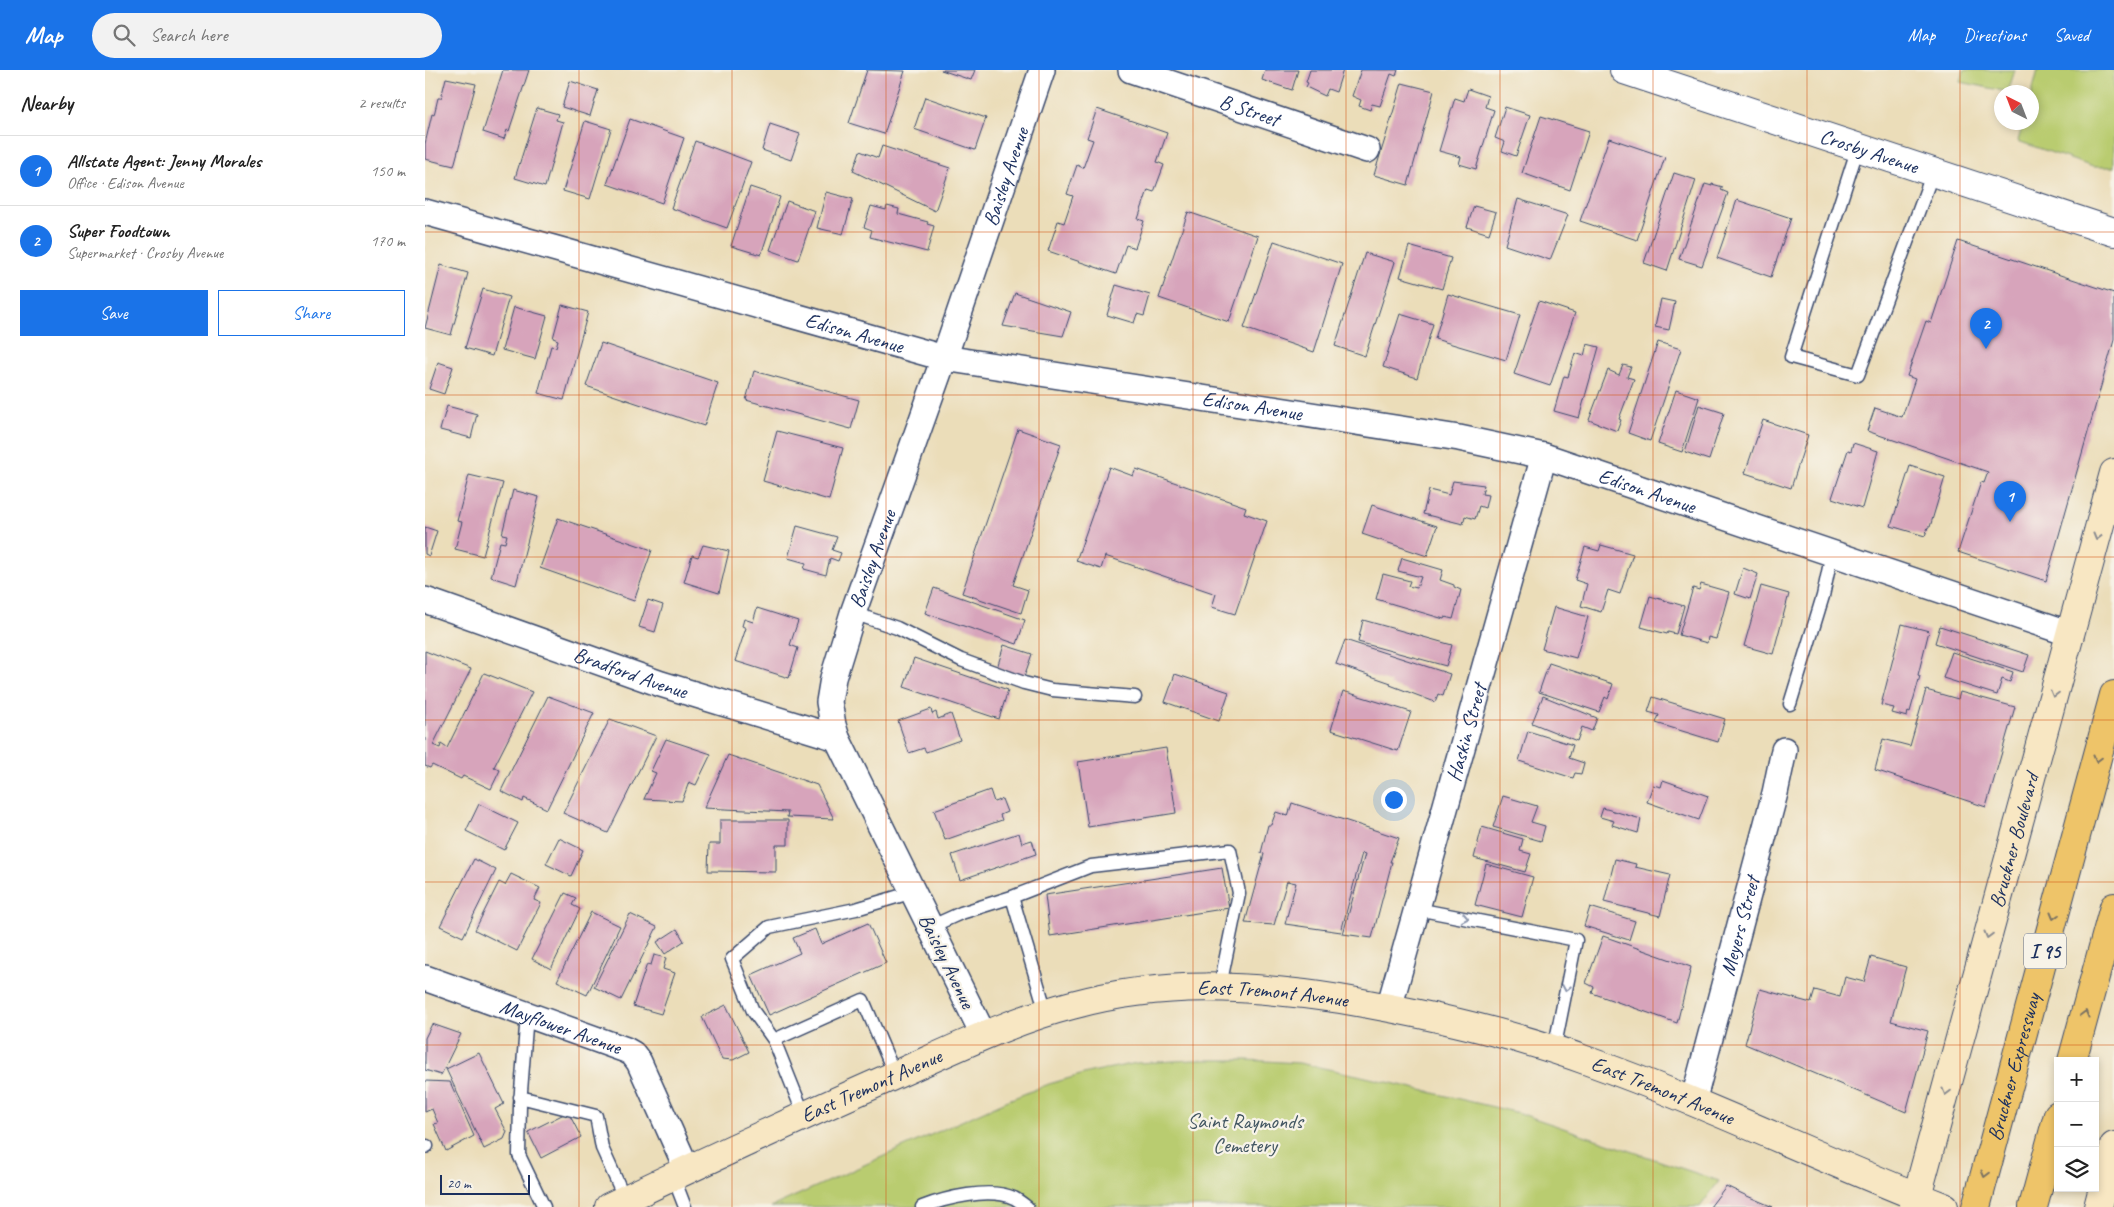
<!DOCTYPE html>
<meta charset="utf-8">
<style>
:root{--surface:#fff;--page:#f2f2f2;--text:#222;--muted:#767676;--line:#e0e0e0;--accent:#1a73e8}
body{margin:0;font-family:Caveat,sans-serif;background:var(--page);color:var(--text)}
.controls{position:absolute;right:15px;bottom:15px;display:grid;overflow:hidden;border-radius:0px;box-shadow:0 2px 8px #0003}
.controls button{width:45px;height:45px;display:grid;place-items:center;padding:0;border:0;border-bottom:1px solid var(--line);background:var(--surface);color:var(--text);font:25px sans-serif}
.compass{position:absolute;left:1569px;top:15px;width:45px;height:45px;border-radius:50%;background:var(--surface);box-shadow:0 2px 8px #0003;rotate:318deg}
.scale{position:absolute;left:15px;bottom:12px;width:90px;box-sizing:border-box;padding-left:5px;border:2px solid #1b2f5e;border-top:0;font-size:14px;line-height:18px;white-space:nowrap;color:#1b2f5e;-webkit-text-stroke:4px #f7f3e8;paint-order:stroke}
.you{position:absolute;left:968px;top:729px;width:18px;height:18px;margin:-12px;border:4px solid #fff;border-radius:50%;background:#1a73e8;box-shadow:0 0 0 8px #1a73e833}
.badge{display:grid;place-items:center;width:32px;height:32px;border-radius:50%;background:var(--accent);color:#fff;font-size:16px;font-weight:700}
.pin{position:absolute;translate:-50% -41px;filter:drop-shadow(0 1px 2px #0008)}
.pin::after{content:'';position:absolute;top:26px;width:18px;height:15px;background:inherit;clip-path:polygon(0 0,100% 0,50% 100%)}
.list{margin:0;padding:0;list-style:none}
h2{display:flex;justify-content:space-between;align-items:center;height:65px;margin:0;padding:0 20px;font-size:21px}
h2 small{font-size:16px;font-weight:400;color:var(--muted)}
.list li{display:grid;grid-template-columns:32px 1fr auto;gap:15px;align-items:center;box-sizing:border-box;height:70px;padding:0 20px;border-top:1px solid var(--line)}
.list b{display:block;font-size:19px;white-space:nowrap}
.list p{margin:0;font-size:16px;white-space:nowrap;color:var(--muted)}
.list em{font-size:16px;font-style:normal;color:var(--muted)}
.actions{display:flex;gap:10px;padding:15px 20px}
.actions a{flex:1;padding:11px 0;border:1px solid var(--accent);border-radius:0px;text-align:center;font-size:18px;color:var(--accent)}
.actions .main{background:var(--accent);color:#fff}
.icon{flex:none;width:28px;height:28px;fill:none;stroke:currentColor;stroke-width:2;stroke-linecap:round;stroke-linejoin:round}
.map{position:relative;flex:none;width:1689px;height:1137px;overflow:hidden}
header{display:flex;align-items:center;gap:30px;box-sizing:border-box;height:70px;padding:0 25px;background:var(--accent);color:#fff}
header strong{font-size:24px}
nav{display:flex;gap:28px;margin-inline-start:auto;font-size:18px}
.search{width:350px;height:45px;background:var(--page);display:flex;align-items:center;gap:12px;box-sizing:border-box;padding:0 18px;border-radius:28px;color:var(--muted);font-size:19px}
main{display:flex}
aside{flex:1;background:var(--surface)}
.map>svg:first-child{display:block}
.green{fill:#b9cc6f;stroke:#6a7e66}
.building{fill:#d7a4bb}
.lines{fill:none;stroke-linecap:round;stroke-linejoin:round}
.service-casing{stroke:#3a496c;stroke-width:15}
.minor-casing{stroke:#3a496c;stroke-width:28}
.tertiary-casing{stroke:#3a496c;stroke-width:30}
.secondary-casing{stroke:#3a496c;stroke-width:30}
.motorway-casing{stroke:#3a496c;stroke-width:30}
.service{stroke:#fff;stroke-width:12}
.minor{stroke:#fff;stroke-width:25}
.tertiary{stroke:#fff;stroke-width:28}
.secondary{stroke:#f8e7c3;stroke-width:28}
.motorway{stroke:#eec469;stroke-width:28}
.oneway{stroke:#8a8b90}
.oneway2{stroke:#7a7263}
.oneway3{stroke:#8d97ae}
.grid{fill:none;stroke:#d45514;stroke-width:1;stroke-opacity:0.55}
.labels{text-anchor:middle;stroke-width:4.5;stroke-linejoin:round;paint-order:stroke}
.shield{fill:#f7f3e8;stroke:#5d6a87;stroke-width:1}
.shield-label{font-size:20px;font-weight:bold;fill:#1b2f5e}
.street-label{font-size:21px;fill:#1b2f5e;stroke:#f7f3e8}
.park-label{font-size:21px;fill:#425662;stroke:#f7f3e8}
</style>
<header>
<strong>Map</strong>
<div class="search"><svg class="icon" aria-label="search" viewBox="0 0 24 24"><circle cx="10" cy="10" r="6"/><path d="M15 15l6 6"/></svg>Search here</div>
<nav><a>Map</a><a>Directions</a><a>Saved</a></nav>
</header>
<main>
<aside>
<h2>Nearby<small>2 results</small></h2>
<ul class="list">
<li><span class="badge">1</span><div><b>Allstate Agent: Jenny Morales</b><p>Office · Edison Avenue</p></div><em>150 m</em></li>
<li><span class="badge">2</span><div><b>Super Foodtown</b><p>Supermarket · Crosby Avenue</p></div><em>170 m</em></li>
</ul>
<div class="actions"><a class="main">Save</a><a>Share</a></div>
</aside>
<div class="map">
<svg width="1689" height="1137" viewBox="0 0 1689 1137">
<rect width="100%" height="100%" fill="#f7f3e8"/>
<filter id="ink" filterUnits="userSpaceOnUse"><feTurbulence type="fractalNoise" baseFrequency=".02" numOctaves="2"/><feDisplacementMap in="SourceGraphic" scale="10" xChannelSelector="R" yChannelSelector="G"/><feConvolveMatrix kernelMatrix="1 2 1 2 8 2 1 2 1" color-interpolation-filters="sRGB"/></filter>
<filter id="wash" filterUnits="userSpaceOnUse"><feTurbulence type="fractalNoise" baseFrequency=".0096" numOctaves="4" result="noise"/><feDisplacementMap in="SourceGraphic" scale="20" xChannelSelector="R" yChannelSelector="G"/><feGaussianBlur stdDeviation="1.12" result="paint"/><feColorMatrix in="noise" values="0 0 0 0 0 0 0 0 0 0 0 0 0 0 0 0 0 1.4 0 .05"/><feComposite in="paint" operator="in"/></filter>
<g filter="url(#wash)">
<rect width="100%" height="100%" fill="#ebddb9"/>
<path class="green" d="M1539,0H1590L1583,22L1536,12Z
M1613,0H1689V97H1668L1593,71L1598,53L1606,52L1607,23Z
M768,990H822L874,993L932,1005L1094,1043L1294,1111L1275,1137H346L581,1031L624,1014L666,1002L712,993Z"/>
<g id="blocks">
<path class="building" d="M78,0H104L84,61L82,60L79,69L58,62Z
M442,0L480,1L459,64L424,53Z
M516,0H550L546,10Z
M840,0H873L867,20L837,10Z
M885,0H918L911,22L903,19L900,26L881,17L883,13L881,12Z
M936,0H973L971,6L966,4L955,36L947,34L945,40L934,36L936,30L927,26Z
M21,8L51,14L29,96L0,89V74L7,44L9,45L13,28H16Z
M145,11L173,20L165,46L137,37Z
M977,13L1009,21L983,115L949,105Z
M1043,19L1063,26L1060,37L1069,40L1051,99L1034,94L1036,87L1014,81L1030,28L1039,31Z
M500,27L561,48L550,80L489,59Z
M1080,37L1105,45L1091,86L1077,81L1080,72L1070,68Z
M112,38L133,44L131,50L138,52L120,117L90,108Z
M672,39L742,63L732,92L739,95L729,122L723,120L713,149L719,151L710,178L701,175L691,204L623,181L633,151L639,153L648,126L642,124L652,95L658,98L668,70L662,68Z
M1116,46L1164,61L1145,120L1097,103Z
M205,49L259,68L237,133L182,114Z
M160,51L186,59L165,129L138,121Z
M345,54L375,64L366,90L337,80Z
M1184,68L1240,87L1212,170L1155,151Z
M270,71L326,92L302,158L246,138Z
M457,76L525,98L510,141L428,101L435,81L453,88Z
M1249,103L1271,110L1242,201L1219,193Z
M1280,114L1287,116V114L1298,117L1296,120L1303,123L1277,196L1254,189Z
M325,117L355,127L336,185L306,176Z
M401,122L428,129L418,164L392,158Z
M1093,129L1143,145L1125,190L1080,175Z
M1312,130L1366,148L1346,207L1292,188Z
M362,131L390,141L373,190L345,180Z
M446,136L461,140L462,136L474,139L473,144L503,152L502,154L509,156L502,182L445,167L447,160L439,157Z
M1049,136L1071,142L1064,164L1042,157Z
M763,142L833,166L804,252L734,228Z
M849,171L917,194L889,282L819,258Z
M1533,171L1689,223V270L1621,511L1533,482L1556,412L1559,413L1563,402L1442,361L1450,338L1477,347L1490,309L1482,306L1501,251L1506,253Z
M984,176L1026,188L1017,219L975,207Z
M940,183L970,192L940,286L910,276Z
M16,195L43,203L26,265L0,258Z
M691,215L725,225L719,246L712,244L709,253L682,245Z
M58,219L84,227L67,286L40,278Z
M590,223L646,242L638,266L578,256Z
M1023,224L1095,245L1081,290L1010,269Z
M1236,229L1250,232L1244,260L1230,257Z
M1114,231L1150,243L1125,316L1089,304Z
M137,235L163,242L139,330L113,323L126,276L131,277L133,270L128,268Z
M89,237L122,246L110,289L77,280Z
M975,244L1008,254L992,308L958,297Z
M1233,272L1256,279L1225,371L1203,363Z
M176,273L293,313L279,356L161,316Z
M1162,274L1174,277L1154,348L1129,341L1139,306L1143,307L1150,283L1159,286Z
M13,292L28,297L19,324L4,319Z
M1198,295L1206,297L1202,307L1209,309L1194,349L1196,350L1192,361L1164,350L1183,300L1194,305Z
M329,301L434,330L426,359L321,330Z
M1251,320L1274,328L1257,382L1233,374Z
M1274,335L1299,343L1284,390L1260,382Z
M22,336L52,344L46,368L15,360Z
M1338,350L1383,365L1366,418L1320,403Z
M593,359L636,374L588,515L603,520L596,543L537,523Z
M352,361L418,378L404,430L338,411Z
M1428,373L1453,381L1437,438L1407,428L1423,380L1426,381Z
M1485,396L1520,407L1505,457H1503L1500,466L1466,456Z
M684,397L708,406L711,399L821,437L819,443L842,451L810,544L787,537L791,524L680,486L676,499L651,491Z
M44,405L78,413L58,486L30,479L37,452L32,451Z
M1028,411L1059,415L1057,424L1063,425L1060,438L1054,436L1050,449L1040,446L1038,454L998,444L1004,420L1024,425Z
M88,420L114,427L91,515L66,507L75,472L80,473L82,465L77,464Z
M947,435L1012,456L1002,486L937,464Z
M133,448L227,480L209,531L115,498Z
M372,456L412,467L407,480L416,483L413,491L405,488L401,505L379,499L381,493L363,488Z
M0,457L12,461L4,486L0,484Z
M278,475L304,481L294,523L259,512L267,485L273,487Z
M1176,475L1208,484L1195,524L1183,520L1176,542L1156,536L1162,514L1150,510L1160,477L1174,481Z
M977,488L1018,500L1015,510L1029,515V517L1036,520L1028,549L1020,547L1019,549L951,529L958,504L985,511L983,516L992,518L996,507L973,501Z
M1318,498L1333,504L1325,529L1310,524Z
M1276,514L1304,522L1291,569L1283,567L1282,573L1254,565L1268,518L1274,520Z
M1336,516L1364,524L1348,584L1319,576Z
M509,518L600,550L592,574L500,543Z
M1225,526L1259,536L1251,564L1243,562L1242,564L1216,557Z
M223,530L238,535L230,562L214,557Z
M1129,537L1163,547L1151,588L1117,579Z
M332,538L373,551L365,575L373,578L364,608L310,591L321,558L317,556L319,549L328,552Z
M938,550L1027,575L1021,596L933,572Z
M1477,554L1504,561L1493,605L1495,606L1485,642L1483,641L1482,647L1467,643L1469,638L1456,635Z
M1515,556L1604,585L1598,602L1510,573Z
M920,570L1025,604L1018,626L1013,624L1010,632L965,615L966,613L911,594Z
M579,575L607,584L599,607L572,598Z
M0,581L46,599L8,675L15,678L16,674L22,678L59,603L107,622L69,697L75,700L66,719L38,706L36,709L7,695L5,698L0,696Z
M1527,582L1588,602L1585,612L1577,609L1572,625L1518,608Z
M489,588L583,620L574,649L479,617Z
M1124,593L1188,614L1183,629L1180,627L1174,642L1114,622Z
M750,604L804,622L794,651L740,632Z
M1501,620L1533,629L1535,622L1590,637L1561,737L1450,700L1458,669L1485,676Z
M918,621L986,642L973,681L906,660Z
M123,626L169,643L122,739L99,728L98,732L76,721Z
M1118,626L1172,648L1167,661L1157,657L1152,671L1107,653Z
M1228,627L1300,649L1293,672L1231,653L1234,645L1223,642Z
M506,639L507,644L511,642L513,649L526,644L535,670L501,682L499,678L484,683L473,651Z
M185,649L231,666L183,763L138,743Z
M1103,661L1148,675L1144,688L1159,693L1156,704L1150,703L1148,708L1094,691Z
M241,669L286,684L271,715L264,712L257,731L219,729L231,703L226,701Z
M741,678L751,743L663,757L653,692Z
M303,685L392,715L409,749L362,747L363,742L279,738Z
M1238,710L1283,726L1274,750L1222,732L1228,715L1236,717Z
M565,720L569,732L577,729L582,742L575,745L577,750L520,770L509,740Z
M1078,726L1112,736L1106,752L1120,756L1116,771L1068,757Z
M867,733L974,768L965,792H967L947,868L918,864L940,784L937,783L916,862L860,854L871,813L862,811L849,855L820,853L839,784L836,783L843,755H846L851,742L863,746Z
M54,734L93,753L79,780L41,761Z
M1178,738L1216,749L1213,763L1187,755L1189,751L1175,747Z
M295,750H363V775H351V802L283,801L284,774H295Z
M1057,757L1098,769L1095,781L1106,784L1100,802L1049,788Z
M594,763L597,773L607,770L611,784L535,810L527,785Z
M134,768L158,780L146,806L121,794Z
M49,789L71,800L38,867L15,856Z
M1190,789L1211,794L1210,797L1245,805L1235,846L1179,832Z
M1061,794L1108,807L1097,847L1050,835Z
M797,798L804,838L625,866L620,825Z
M86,804L115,818L109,830L116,833L92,881L50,860L74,812L80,815Z
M140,823L151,828L147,835L155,839L126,899L107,889Z
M1165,837L1210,851L1204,870L1159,856Z
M166,842L195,856L162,925L132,911Z
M205,844L232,857L196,930L169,917Z
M443,853L461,893L344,945L326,905L375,883L368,868L390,859L396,874Z
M252,859L259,871L240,884L232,872Z
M1178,866L1266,897L1252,953L1167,923L1169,917L1161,913Z
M229,885L241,888L238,899L250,903L236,944L208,936L222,894L226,895Z
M1446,887L1481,897L1466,951L1503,961L1481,1042L1320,974L1335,919L1386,933L1390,920L1415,927L1420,907L1439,912Z
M301,935L324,982L308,990L297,989L277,947Z
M7,954L36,964L16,1005L0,1000V968Z
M54,983L79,1034L70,1039L82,1062L79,1069L59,1079L21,999Z
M0,1011L25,1012L49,1066L21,1081L9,1054L13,1053L7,1039L0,1042Z
M143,1042L156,1067L116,1088L103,1062Z
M1301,1116L1322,1126L1348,1137H1285Z"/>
</g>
</g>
<g filter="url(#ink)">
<use href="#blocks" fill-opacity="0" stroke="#3a496c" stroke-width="1"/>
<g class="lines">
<defs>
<path id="service" d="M1433,77L1366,287L1433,305L1508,102
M428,543L472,558L536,590L599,613L627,620L710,627
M1365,634L1398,526L1407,483
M992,839L1151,870L1129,980
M505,857L536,843L587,827
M621,942L587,827L666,796L805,780L814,823L795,916
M102,944L95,1034L94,1085L119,1137
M349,970L438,930L470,1005
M95,1027L171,1046L177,1078L200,1129
M379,1045L349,970L328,941L307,889L344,857L431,839L488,822
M0,1077L2,1076
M248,1106L260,1137
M497,1137C521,1128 564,1117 589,1128C593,1130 598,1134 602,1137"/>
<g id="minor">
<path id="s1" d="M706,0L942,80"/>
<path id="s2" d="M0,142L519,288L1034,368L1119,386L1646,564"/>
<path id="s3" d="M0,530L236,614L412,668"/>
<path id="s4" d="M0,908L201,980L208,984L214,992L262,1099"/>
<path id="s5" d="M964,938L1119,386"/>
<path id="s6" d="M559,966L412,668L408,655L404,632L408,608L428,543L519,288L617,0"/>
<path id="s7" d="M1268,1032L1350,723L1359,680"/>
</g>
<g id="tertiary">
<path id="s8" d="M1199,0L1689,162"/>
</g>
<g id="secondary">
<path id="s9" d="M184,1137C278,1092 373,1048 468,1006C527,980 585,951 647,935C738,910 823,915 915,929C998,943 1083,962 1163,991C1284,1034 1399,1091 1519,1137"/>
<path id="s10" d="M1489,1137L1689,403"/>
<path d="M1673,1137L1689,1076"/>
</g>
<g id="motorway">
<path d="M1647,991L1689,837"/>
<path id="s11" d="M1551,1137L1689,625"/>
<path d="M1608,1137L1633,1045"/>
</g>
</defs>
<use href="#service" class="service-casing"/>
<use href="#minor" class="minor-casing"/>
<use href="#tertiary" class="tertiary-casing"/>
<use href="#secondary" class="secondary-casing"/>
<use href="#motorway" class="motorway-casing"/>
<use href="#service" class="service"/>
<use href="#minor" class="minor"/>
<use href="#tertiary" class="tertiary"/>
<use href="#secondary" class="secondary"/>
<use href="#motorway" class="motorway"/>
</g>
<defs><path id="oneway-chevron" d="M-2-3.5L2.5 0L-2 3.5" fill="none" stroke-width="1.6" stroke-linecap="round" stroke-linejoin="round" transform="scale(1.25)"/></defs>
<g class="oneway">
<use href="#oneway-chevron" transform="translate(1672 467) rotate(105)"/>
<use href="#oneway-chevron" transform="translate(1629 624) rotate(105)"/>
<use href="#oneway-chevron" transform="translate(1563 865) rotate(105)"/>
<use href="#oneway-chevron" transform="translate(1521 1022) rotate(105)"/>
</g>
<g class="oneway2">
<use href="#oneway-chevron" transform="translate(1672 689) rotate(105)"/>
<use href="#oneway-chevron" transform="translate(1629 846) rotate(105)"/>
<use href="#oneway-chevron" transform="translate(1660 944) rotate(-75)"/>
<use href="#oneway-chevron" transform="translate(1560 1104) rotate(105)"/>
</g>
<g class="oneway3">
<use href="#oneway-chevron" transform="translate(1040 848) rotate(11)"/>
<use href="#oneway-chevron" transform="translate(1141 918) rotate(101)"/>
</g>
</g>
<path class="grid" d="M154,0V1137M307,0V1137M461,0V1137M614,0V1137M768,0V1137M921,0V1137M1075,0V1137M1228,0V1137M1382,0V1137M1535,0V1137M0,162H1689M0,325H1689M0,487H1689M0,650H1689M0,812H1689M0,975H1689"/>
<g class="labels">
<rect class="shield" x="1599" y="863.5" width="42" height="35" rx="4"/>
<g class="shield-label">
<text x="1620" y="888">I 95</text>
</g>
<g class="street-label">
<text dy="7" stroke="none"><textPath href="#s1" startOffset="125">B Street</textPath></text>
<text dy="7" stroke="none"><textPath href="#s8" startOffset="258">Crosby Avenue</textPath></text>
<text dy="7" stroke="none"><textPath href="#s6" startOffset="924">Baisley Avenue</textPath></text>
<text dy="7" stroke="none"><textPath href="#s2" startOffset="446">Edison Avenue</textPath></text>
<text dy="7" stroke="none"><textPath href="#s2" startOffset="851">Edison Avenue</textPath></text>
<text dy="7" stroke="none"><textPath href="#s2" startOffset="1256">Edison Avenue</textPath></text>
<text dy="7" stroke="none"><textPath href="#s6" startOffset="519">Baisley Avenue</textPath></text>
<text dy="7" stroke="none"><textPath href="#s3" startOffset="218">Bradford Avenue</textPath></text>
<text dy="7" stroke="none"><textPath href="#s5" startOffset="286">Haskin Street</textPath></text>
<text dy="7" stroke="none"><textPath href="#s10" startOffset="380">Bruckner Boulevard</textPath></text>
<text dy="7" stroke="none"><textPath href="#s7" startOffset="182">Meyers Street</textPath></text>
<text transform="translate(522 891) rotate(64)" y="7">Baisley Avenue</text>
<text dy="7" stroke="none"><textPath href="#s9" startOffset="708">East Tremont Avenue</textPath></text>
<text dy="7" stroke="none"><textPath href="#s4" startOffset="144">Mayflower Avenue</textPath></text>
<text dy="7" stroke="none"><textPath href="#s11" startOffset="145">Bruckner Expressway</textPath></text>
<text dy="7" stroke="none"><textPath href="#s9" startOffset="289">East Tremont Avenue</textPath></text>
<text dy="7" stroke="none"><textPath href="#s9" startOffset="1112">East Tremont Avenue</textPath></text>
</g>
<g class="park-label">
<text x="820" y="1058">Saint Raymonds<tspan x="820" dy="24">Cemetery</tspan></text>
</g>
</g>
</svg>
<div class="controls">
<button>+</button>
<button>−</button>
<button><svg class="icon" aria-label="layers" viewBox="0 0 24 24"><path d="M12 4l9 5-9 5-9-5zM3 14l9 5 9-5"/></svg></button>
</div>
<svg class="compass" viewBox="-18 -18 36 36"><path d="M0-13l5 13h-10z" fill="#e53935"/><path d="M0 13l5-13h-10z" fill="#767676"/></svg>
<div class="scale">20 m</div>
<div class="you"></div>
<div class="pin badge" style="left:1585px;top:452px">1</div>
<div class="pin badge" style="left:1561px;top:279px">2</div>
</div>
</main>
